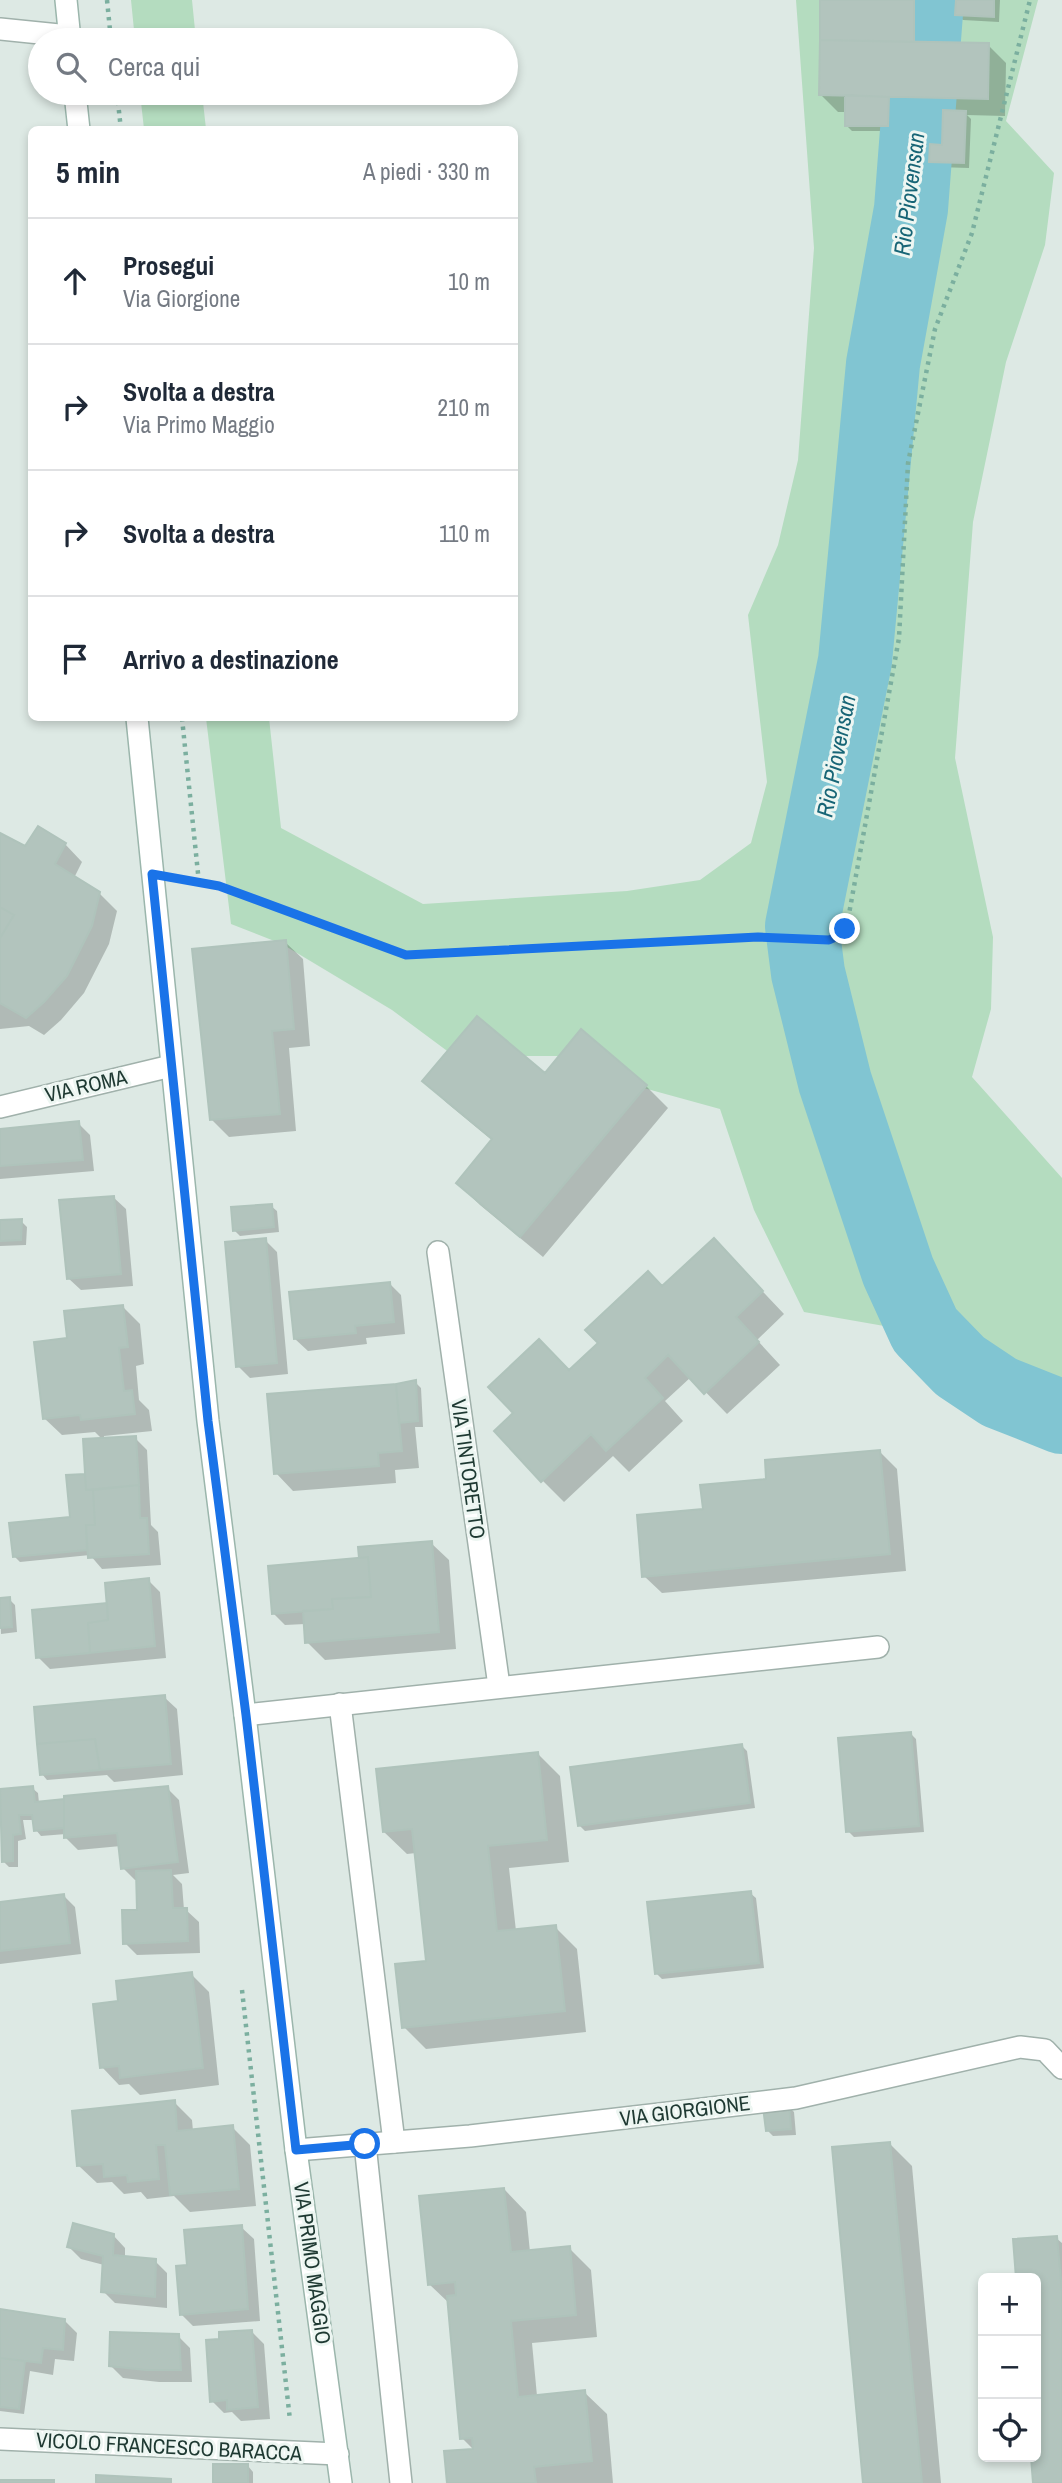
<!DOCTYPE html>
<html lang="it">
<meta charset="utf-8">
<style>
:root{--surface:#fff;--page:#f6f6f7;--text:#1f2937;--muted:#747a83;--line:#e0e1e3}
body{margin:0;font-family:"Archivo Narrow",sans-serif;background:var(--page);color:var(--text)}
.controls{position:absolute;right:21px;bottom:21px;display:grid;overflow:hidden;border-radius:10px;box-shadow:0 4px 10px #0003}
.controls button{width:63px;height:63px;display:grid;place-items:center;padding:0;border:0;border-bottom:2px solid var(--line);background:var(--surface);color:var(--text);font:35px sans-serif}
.stop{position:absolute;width:21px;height:21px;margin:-16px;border:5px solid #1a73e8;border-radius:50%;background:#fff}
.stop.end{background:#1a73e8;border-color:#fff;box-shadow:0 2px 7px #0008}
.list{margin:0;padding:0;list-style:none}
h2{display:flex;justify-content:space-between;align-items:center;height:91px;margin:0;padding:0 28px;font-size:30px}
h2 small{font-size:23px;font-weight:400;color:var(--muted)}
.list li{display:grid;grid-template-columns:46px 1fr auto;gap:21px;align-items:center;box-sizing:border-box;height:126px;padding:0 28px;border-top:2px solid var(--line)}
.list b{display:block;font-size:26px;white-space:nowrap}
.list p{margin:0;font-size:23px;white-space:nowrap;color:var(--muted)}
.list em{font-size:23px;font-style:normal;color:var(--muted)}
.icon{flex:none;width:38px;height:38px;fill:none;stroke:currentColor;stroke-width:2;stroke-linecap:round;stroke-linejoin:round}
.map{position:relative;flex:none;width:1062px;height:2483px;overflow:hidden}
.search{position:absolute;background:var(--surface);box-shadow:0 4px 10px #0003;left:28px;top:28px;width:490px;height:77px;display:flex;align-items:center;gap:18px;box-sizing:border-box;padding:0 24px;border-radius:38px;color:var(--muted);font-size:26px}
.panel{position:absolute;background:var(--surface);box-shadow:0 4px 10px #0003;left:28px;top:126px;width:490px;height:595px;border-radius:10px}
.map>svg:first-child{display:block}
.green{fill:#b4dcbf}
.shadow{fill:#0003}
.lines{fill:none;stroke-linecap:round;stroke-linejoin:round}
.river{stroke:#81c5d2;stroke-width:74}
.building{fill:#b2c4bd;stroke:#afc3bb;stroke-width:2}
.lane-casing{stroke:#a0b1ab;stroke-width:24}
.street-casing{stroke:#a0b1ab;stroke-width:24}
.secondary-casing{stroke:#9bb6ac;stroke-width:24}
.path{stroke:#7baf9f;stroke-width:4.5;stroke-dasharray:3.5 5;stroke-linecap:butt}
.lane{stroke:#fff;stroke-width:21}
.street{stroke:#fff;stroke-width:21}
.secondary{stroke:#fff;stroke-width:21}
.route{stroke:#1a73e8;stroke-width:9}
.labels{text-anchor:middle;stroke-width:6;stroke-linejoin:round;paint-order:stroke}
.street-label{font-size:21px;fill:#1e3932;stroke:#edf6f2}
.water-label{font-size:23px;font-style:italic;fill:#176576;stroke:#edf6f2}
</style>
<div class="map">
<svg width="1062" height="2483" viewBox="0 0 1062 2483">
<rect width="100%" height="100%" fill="#dde9e4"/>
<path class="green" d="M131,0H192L196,40H135Z
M796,0H1038L1006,121L1054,173L1045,245L1006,362L973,522L955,758L993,937L991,1009L972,1077L1062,1178V1447C1005,1426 944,1406 905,1356C898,1348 894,1337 890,1327L804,1312L754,1210L720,1109L640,1087L560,1056H454L392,1010L282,944L231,924L206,718H269L281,828L423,904L627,891L700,880L751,843L767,782L748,615L778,545L798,460L814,248Z
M140,93H202L206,129H144Z"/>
<path class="shadow" d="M822,0H931V44L988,45L1006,63L1005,116L967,115L971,119L969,168L937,167L931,161L943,147L945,114L894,113L893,131H852L847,126V112H838L820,94Z
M958,0H1000L999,22L963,20L957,15Z
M0,835L25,849L65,844L82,862L74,878L99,893L117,911L109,944L84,993L61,1020L44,1035L29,1026L0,1029Z
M285,942L303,959L310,1046L289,1048L296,1131L229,1137L212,1120Z
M545,1075L646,1086L668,1108L543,1257L480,1205L458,1183L493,1141L447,1103L425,1081Z
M78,1123L90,1135L94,1171L0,1179V1132Z
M113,1197L126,1209L133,1286L81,1290L68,1278Z
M271,1206L277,1211L279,1232L240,1236L234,1230Z
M0,1221H21L27,1227L26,1245L0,1246Z
M265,1240L277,1252L288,1374L250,1378L238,1366Z
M736,1263L784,1314L757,1340L780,1365L727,1414L691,1377L665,1401L683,1421L629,1472L613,1456L564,1502L542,1480L569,1372L663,1288Z
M389,1283L401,1295L405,1334L366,1338L367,1344L308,1351L295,1339Z
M122,1306L140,1324L144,1364L136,1366L139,1400L149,1410L152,1431L104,1436V1440L135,1438L147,1450L151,1525L158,1532L161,1565L102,1569L90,1555L20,1562L14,1556L72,1519L68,1476H87L103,1440L95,1432L62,1435L44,1418L69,1340Z
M415,1382L421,1388L423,1427H415L419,1468L395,1470L396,1483L293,1491L276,1473L396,1385Z
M880,1452L897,1469L906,1571L662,1593L644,1576L705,1511L768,1481Z
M431,1543L449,1560L456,1649L325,1660L307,1642L305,1624L285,1625L273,1613L363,1559Z
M148,1580L160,1592L166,1658L50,1669L38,1657L109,1604Z
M9,1599L15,1605L17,1632L1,1634L0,1600Z
M164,1697L177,1709L183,1775L114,1782L107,1775L47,1780L42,1774Z
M911,1734L916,1739L924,1832L854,1837L848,1831Z
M742,1746L747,1751L755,1808L585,1831L579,1825Z
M538,1754L560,1776L569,1862L509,1868L516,1931L555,1927L577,1949L586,2032L426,2049L404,2027L428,1962L416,1853L407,1854L384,1832Z
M32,1788L38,1793L39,1803L167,1788L179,1800L189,1873L173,1875L182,1884L184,1910H186L199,1922L200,1953L137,1955L125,1943L139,1912L138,1880H135L123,1868L121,1846L78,1850L66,1838V1834L41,1836L36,1830L34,1820H23L26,1839L18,1841V1867H9L4,1862L2,1790Z
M750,1893L756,1898L764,1968L662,1979L656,1973Z
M63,1895L75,1907L81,1954L0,1964V1904Z
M191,1974L209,1992L219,2085L140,2095L129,2084L119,2085L102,2067L120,2003Z
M174,2102L192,2120L193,2131L232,2127L250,2145L256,2206L190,2212L174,2196L147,2199L141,2192L124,2194L112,2182L97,2183L79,2166Z
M788,2106L794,2112L796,2135L773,2136L768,2131Z
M890,2144L912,2166L941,2483H865Z
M504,2189L526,2212L530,2252L569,2248L591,2270L597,2337L532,2343L537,2396L584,2392L607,2414L613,2483H449L474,2450L462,2438L450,2304L429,2284Z
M241,2227L254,2239L260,2321L193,2326L181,2314L189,2266Z
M113,2235L125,2248V2258L155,2261L167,2273V2308L115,2303L103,2291L104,2265L81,2259L69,2247Z
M1056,2238L1062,2243V2483H1035L1032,2457H1036V2278H1018L1015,2241Z
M0,2311L64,2320L77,2333L74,2361L55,2359L53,2375L30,2371L24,2414L0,2411Z
M252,2332L264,2344L270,2419L241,2421L232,2412L224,2413L212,2401Z
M178,2336L190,2348L192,2382H159L123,2378L111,2366Z
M248,2466L253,2472V2483H215Z"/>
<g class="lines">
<path class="river" d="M927,0L911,209L883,364L855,661L802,926L808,973L835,1082L898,1271L925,1330L960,1366L999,1392L1062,1417"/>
</g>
<path class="building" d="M820,0H914V42L820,40Z
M956,0H994V17L955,15Z
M820,40L989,43L988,99L819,95Z
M845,95L889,97L888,126H845Z
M943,110L966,111L964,163L929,162L930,144L942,145Z
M38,826L66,843L55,864L100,892L92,926L67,976L44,1002L26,1018L0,1003V938L14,915L0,907V833L25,846Z
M0,907L14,915L0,938Z
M286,940L294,1029L272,1031L280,1114L210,1120L192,949Z
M477,1016L545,1073L581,1029L647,1085L520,1237L456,1183L492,1139L422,1081Z
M79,1121L83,1160L0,1166V1129Z
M114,1196L121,1274L67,1279L59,1200Z
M272,1204L274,1227L233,1231L231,1207Z
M22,1219L21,1240L0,1241V1220Z
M266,1238L277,1363L236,1367L225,1242Z
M714,1238L763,1291L736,1317L759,1342L704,1394L668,1355L645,1378L663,1398L606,1451L591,1434L541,1482L494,1431L513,1413L488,1387L539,1339L569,1370L598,1343L585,1330L648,1271L662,1286Z
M390,1282L394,1322L355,1326L356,1333L294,1339L289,1292Z
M123,1305L128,1347L119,1348L124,1391L132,1390L135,1414L81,1420L80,1415L43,1419L34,1342L67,1338L64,1311Z
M416,1380L418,1421L399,1423L396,1384Z
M396,1384L402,1451L378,1453L379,1466L274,1474L267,1394Z
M136,1436L139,1485L86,1490L83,1439Z
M880,1450L890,1554L642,1577L637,1515L703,1509L700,1485L766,1479L765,1460Z
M85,1474L86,1490H93L95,1525H86L87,1550L13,1557L9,1523L70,1517L66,1475Z
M139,1485L140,1518H147L149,1554L88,1558L86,1525H95L93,1490Z
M432,1541L439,1632L305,1643L303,1611L333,1609L332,1599L371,1597L368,1557L359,1558L358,1547Z
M368,1557L371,1597L332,1599L333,1609L272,1614L268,1566Z
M149,1578L155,1646L90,1653L88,1623L108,1620L105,1583Z
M10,1597L12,1627L0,1628V1598Z
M107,1603L108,1620L88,1623L90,1653L36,1658L32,1610Z
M165,1695L171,1764L100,1770L95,1739L37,1744L34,1707Z
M911,1732L919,1826L846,1832L838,1738Z
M95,1739L100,1770L40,1775L37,1744Z
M742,1744L750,1803L578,1826L570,1767Z
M538,1752L547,1840L488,1846L497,1931L556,1925L565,2011L402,2028L395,1964L426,1961L412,1829L383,1832L376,1769Z
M33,1786L35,1802L64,1799V1828L34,1831L32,1815H19L21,1834L13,1835V1861L2,1862L0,1789Z
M168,1786L178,1862L121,1869L117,1833L64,1838V1796Z
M171,1870L173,1908H187L188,1941L123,1944L122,1910H137L136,1871Z
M751,1891L759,1963L655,1974L647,1902Z
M64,1894L70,1943L0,1951V1902Z
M192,1972L203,2068L120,2078L119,2066L100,2068L93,2004L118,2001L116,1981Z
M175,2100L177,2131L233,2125L239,2189L170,2195L165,2145H156L159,2179L128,2182L127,2175L104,2177L103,2164L77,2166L72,2111Z
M789,2105L791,2129L766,2131L763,2107Z
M890,2142L922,2483H863L832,2147Z
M504,2188L511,2252L570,2246L576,2315L511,2321L518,2397L585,2390L592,2461L534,2467L536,2483H447L444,2451L473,2449L472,2438L460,2439L447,2296L456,2295L455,2282L428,2285L419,2196Z
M73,2223L114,2234L113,2255L156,2259L155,2297L101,2292L103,2256L67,2247Z
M242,2225L248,2309L180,2315L176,2266L187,2265L184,2230Z
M1057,2236L1062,2292V2483H1033L1031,2457H1036V2278H1016L1013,2239Z
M0,2309L65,2319L63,2350L43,2348L41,2363L0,2358Z
M252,2330L258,2407L227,2410V2400L210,2402L206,2340L219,2339V2332Z
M110,2332L179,2334L181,2370H146L109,2366Z
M0,2358L25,2361L19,2409L0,2407Z
M213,2464H248V2483H213Z
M96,2475L171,2479V2483H96Z
M0,2480H54V2483H0Z"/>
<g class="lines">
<defs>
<path id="lane" d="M0,29L69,36
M340,1704L394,2142
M365,2144L401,2483"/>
<path id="street" d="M0,1107L171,1066
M438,1252L499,1686
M245,1715L878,1647
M296,2150L470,2136L796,2098L1020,2047L1045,2050L1062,2068
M0,2439L338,2454"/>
<path id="secondary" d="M66,0L70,40
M75,93L79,130
M137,718L208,1421L245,1715L296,2150L341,2483"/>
</defs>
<use href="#lane" class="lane-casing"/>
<use href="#street" class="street-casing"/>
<use href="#secondary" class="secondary-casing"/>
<path class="path" d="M107,0L111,40
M117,93L121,130
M182,718L199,883
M183,880L219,886L406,955L758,937L829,940C842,934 845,928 849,914L899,638L908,463L935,329L972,233L1030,0
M242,1990L290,2420"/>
<use href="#lane" class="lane"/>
<use href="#street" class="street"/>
<use href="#secondary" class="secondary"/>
</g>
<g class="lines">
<path class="route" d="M365,2144L296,2150L246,1715L208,1421L152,874L219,886L406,955L758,937L829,940L838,936L845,929"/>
</g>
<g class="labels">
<g class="street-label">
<text transform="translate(86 1086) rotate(-13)" y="7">VIA ROMA</text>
<text transform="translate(468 1469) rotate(82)" y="7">VIA TINTORETTO</text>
<text transform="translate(685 2111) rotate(-7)" y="7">VIA GIORGIONE</text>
<text transform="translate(312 2263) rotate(82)" y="7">VIA PRIMO MAGGIO</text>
<text transform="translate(169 2447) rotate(3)" y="7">VICOLO FRANCESCO BARACCA</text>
</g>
<g class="water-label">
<text transform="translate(909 194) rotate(-83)" y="8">Rio Piovensan</text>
<text transform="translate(836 756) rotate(-79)" y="8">Rio Piovensan</text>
</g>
</g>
</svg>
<div class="controls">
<button>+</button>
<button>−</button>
<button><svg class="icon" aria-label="locate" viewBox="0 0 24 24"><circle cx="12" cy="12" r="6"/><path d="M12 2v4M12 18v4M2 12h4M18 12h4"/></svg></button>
</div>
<div class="stop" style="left:365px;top:2144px"></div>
<div class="stop end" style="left:845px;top:929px"></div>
<div class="search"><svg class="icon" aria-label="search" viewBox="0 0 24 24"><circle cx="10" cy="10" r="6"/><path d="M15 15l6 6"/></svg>Cerca qui</div>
<section class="panel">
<h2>5 min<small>A piedi · 330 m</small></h2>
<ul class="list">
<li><svg class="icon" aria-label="ahead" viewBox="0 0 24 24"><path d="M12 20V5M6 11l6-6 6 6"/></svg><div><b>Prosegui</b><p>Via Giorgione</p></div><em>10 m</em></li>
<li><svg class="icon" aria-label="right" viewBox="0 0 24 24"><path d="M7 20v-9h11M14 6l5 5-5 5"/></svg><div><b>Svolta a destra</b><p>Via Primo Maggio</p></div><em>210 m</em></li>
<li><svg class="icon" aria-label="right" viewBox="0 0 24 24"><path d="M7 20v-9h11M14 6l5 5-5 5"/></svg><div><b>Svolta a destra</b></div><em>110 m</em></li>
<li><svg class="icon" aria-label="arrive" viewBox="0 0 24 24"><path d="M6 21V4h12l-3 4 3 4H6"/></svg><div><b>Arrivo a destinazione</b></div></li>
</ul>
</section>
</div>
